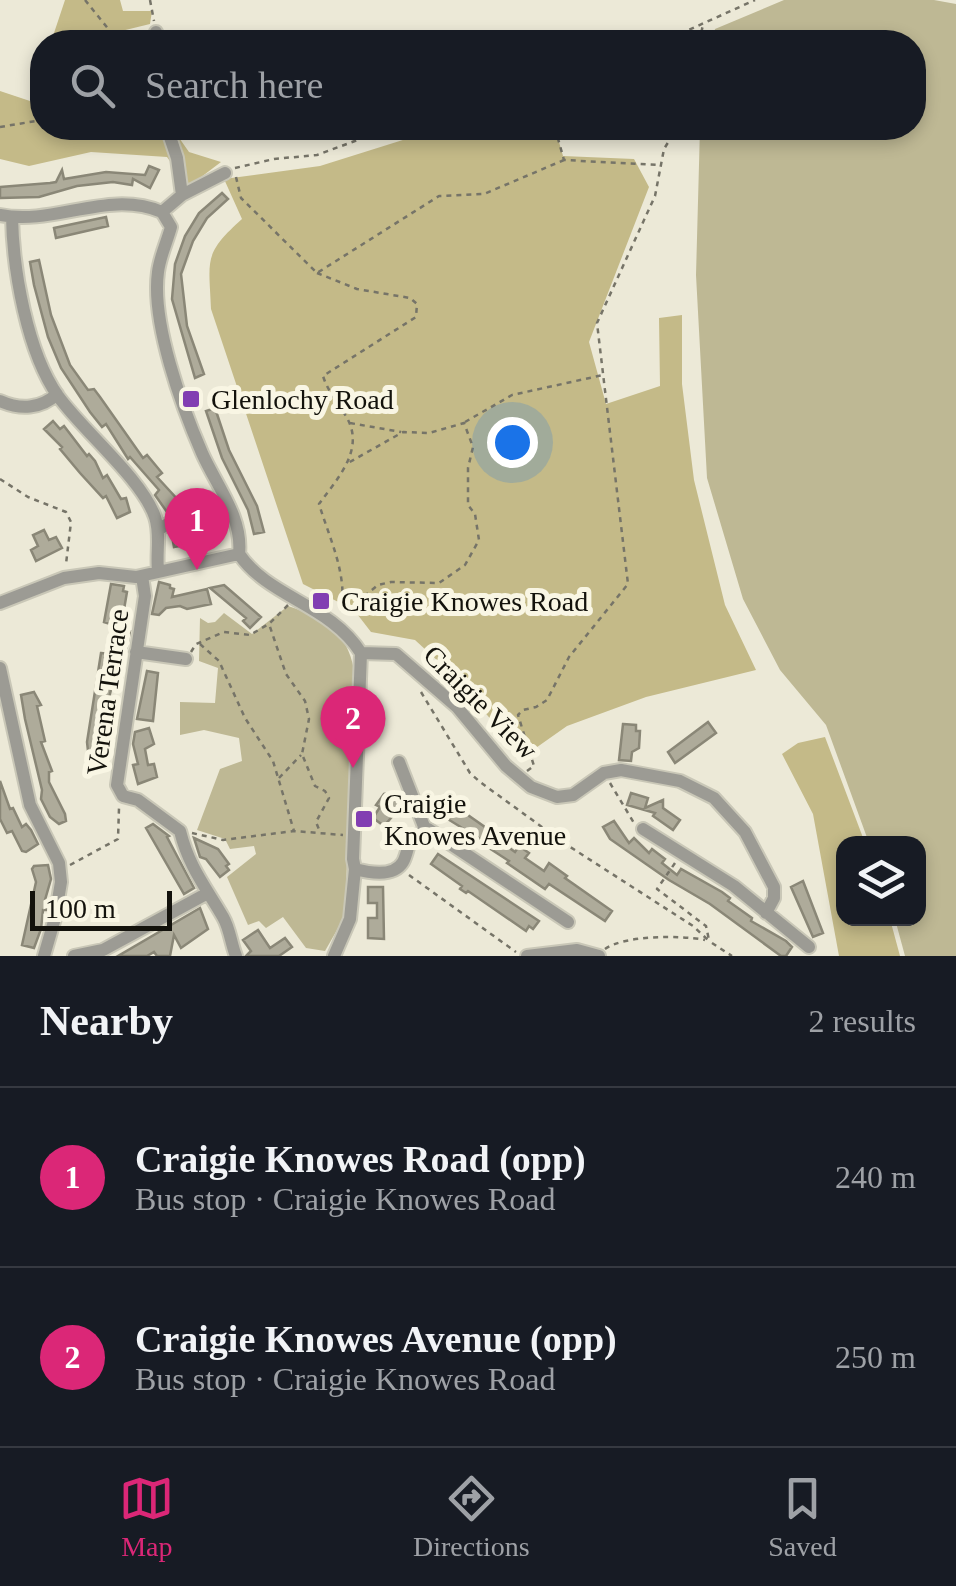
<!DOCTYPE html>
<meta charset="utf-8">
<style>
:root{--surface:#171b24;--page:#20242c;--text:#f1f3f6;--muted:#9ea1a6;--line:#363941;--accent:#db2777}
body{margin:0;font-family:Georgia,serif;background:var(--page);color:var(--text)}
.controls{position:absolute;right:30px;bottom:30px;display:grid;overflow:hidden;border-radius:20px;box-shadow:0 5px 15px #0003}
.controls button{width:90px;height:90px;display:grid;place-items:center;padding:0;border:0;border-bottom:2px solid var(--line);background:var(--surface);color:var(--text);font:50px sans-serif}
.scale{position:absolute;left:30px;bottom:25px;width:142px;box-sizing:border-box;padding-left:10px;border:5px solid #13120c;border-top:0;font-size:28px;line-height:35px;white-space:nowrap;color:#13120c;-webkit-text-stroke:8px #f9f6e4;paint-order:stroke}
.you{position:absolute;left:512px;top:442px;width:35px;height:35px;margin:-25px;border:8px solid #fff;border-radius:50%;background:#1a73e8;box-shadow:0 0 0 15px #1a73e833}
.badge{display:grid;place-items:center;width:65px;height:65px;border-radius:50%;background:var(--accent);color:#fff;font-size:32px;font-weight:700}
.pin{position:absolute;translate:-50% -82px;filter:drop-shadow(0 2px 5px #0008)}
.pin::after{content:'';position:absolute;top:52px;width:35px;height:30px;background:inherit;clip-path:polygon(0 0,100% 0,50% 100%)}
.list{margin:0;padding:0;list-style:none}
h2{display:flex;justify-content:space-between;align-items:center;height:130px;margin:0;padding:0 40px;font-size:42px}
h2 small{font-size:32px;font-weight:400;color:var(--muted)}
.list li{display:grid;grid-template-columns:65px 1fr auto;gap:30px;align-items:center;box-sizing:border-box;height:180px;padding:0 40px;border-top:2px solid var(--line)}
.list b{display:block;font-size:38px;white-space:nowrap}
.list p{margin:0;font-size:32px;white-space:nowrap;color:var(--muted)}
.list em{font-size:32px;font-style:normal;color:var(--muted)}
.icon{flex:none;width:55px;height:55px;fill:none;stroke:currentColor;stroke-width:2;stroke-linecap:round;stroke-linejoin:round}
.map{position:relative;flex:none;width:956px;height:956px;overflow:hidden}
.search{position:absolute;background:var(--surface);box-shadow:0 5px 15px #0003;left:30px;right:30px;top:30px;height:110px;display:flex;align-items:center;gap:25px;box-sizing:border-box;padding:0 35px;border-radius:40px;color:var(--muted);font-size:38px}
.sheet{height:490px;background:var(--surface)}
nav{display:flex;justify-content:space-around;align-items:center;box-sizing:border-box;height:140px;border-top:2px solid var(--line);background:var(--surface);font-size:28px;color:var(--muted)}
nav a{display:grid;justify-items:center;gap:5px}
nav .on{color:var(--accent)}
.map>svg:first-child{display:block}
.green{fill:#beb894}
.forest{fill:#c4ba88}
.building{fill:#aeab9a;stroke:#8a8777;stroke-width:2.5}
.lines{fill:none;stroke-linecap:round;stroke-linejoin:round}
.minor-casing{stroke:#c9c7b7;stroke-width:16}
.path{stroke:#767468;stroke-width:2.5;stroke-dasharray:5 5;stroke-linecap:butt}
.minor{stroke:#9c9b94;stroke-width:12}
.poi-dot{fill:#823eb2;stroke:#f9f6e4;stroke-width:4}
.labels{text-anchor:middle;stroke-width:10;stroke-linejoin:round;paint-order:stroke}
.poi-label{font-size:28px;fill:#13120c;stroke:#f9f6e4;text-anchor:start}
.street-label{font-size:28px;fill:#13120c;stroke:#f9f6e4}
</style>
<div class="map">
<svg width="956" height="956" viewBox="0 0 956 956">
<rect width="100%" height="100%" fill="#ece9d7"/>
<path class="green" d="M784,0H934L956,4V956H905L895,919L918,918V844L869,843L826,725L780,670L743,599L707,478L696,275L700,128H914V42H712L715,29Z
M288,606C324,618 347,631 354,670L345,916L325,951L306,948L283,917L266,928L259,921L248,925L227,877L256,854L254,846L230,849L225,839L197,830L220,769L242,761L239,738L204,730L180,735V702L215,703L218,668L199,661L200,618L208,623L215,622L224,613L252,634Z"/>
<path class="forest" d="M65,0H120L123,11H152L150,24L105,35L103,42H51Z
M0,91L42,105V128H114L147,139L175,132L189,152L221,162L188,187L167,157L91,152L29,166L0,159Z
M441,128H555L563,156L634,159L649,187L589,342L606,404L660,386L659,318L682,315V384L694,480L725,605L756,670L646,697L567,726L523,757L452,674L415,640L371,632L354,610L303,584L211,309C209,259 203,254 242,219L224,179L320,166Z
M825,737L865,843L844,844V918L890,919L900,956H839L813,814L782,754L798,743Z"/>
<path class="building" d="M149,166L159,170L150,188L133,179L132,185L113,182L77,186L39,197L0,198V187L50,183L56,182L62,170L64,179L106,172L145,175Z
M222,193L228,199L207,218L193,241L181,274L187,326L204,374L195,378L172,299L175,264L185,236L199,213Z
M106,217L108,226L56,238L54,228Z
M39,260L51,315L70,365L88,390L94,389L100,397L143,458L147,455L162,473L157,477L179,501L167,512L155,495L159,490L130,457L128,459L106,424L102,427L90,412L61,368L48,337L34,285L30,262Z
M215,408L229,450L257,506L264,532L254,534L248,510L222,458L206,411Z
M53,421L60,429L64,426L87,456L89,454L95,461L103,478L107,475L121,499L126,498L130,512L117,518L106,496L103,498L80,473L60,449L62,447L44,429Z
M210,524V529L215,528L217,539L174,547L172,536L176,535V531Z
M44,530L49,540L56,537L62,548L36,561L31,550L38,546L33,535Z
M159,582L170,585V588L174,589L172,597L207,589L211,604L187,609L180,606L166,608L159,615L152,614Z
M111,584L124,586L123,591L127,592L121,627L130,631L126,652L114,651L116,642H111L114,625L104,622Z
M224,585L261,617L250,628L243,621L246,618L210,588Z
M101,653L120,655L117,677H114L105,715L109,719L102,753L88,751L87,742Z
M147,671L158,673L153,721L137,719Z
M34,692L41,705L37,706L45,741L41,742L52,771L49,772V782L65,814L66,821L59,824L50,817L41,799L42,790L25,719L21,695Z
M708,722L716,733L675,763L668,752Z
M623,724L636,725V731H640L639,748L632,752L631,761L619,760Z
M149,728L154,744L145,749L148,765L154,764L157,777L138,784L133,765L138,764L133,744L135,732Z
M0,781L10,809L13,808L22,827L26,824L31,830L38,844L26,852L22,851L12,831L7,833L0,819Z
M395,792L396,801L402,805L384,826L373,818L380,807L376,805L384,794Z
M631,793L648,798L645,808L663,800V808L680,820L673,830L653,816L655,813L627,805Z
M455,806L495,834L507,830L500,841L515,852L519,846L529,853L525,858L544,871L549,863L567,876L565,878L612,911L605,921L549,884L545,889L507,863L509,861L483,844L485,842L446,818Z
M614,821L629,843L634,838L649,853L652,849L665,859L662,863L677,875L681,869L722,892L730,898L728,901L752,918L751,921L786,941L792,947L786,956H781L710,904L669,880L610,839L603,827Z
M153,824L169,836L167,837L194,888L184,894L146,828Z
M194,838L218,849L229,864L226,866L229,870L220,877L206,859L200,857Z
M438,854L539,921L533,929L529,926L526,931L468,891L466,893L460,889L462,886L431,864Z
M48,865L51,879L45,900L48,901L46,910H43L41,929L34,948L22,945L36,882L32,869L34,866Z
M803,881L823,933L813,937L791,887Z
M368,887H383L384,939L368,938V918H377V903H368Z
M200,908L208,929L181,948L174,935L170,956H157L154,952L147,956H118Z
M258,930L270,948L285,938L292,947L279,956H246L251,951L243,940Z"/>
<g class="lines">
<defs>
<path id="minor" d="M156,32V42
M182,195L225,173
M162,212L171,227C167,242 160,256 158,272C151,322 182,407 202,453C216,485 243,517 239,554
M162,212L182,195L177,158L167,128
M0,215C55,226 108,189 162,212
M12,217C13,270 27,352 58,396C83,431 142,479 155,517C161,535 156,552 158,571
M0,401C20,410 41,409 57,394
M158,530L209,498
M239,554C269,598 330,604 361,653L353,859L355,869L350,919L334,956
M142,576L145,596L117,785L123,796L138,800L180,831C189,867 205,886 223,917C230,929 231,944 236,956
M0,603L64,578L99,573L136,577L239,554
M136,652L186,659
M361,653L396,654L457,707L506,766L531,787L557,797L573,795L604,773L621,770L680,781L714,798L745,832L774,887V898L766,913
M0,668L30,805L59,863L61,882L55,918L44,956
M399,762L425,829
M643,829L734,886L809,947
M355,869C370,873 394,877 403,862C407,855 408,845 411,838L428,829L568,922
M74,956L103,950L206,894
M527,956L577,950L599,956"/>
</defs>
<use href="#minor" class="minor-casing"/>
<path class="path" d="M85,0L110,31L124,42
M150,0L154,21
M662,42L755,0
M699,42L703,25
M0,127L42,120
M126,128L147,135H157
M555,128L564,160L659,165
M235,168L274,159L317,155L390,128
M236,177L241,198L317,273L439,196L484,194L564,160
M317,273L357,289L410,298L417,304L416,317L323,376C328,392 339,404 347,418C365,450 337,479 319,504C330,540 348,575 341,613
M465,422L512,395L603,375
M350,423L401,432
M0,479L28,497L66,512L71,522L66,564
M345,601L362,598L378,585L391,582L439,583L465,565L479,540L475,514L468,505V468L473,447L464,423L429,433L403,432L348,463
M288,605L269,624L286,674L305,701L309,719L302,754L315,786L325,791L329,798L316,822L320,832
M200,644L219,661L245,718L273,761L294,831
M191,652L196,644L224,632L250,635L267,625
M421,692L470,773L480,782L564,843L693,926L709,941
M527,771L534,766L518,715L523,710L536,707L547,700L569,657L628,584L597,323L655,196L664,149L677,128
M279,778L301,755
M610,783L634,823
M192,833L223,840L294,831L343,835
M675,863L657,889L706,926L709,940
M70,865L118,839L119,808
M409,875L516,952
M712,943L732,956
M605,949C625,935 681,935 705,940"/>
<use href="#minor" class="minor"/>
</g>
<g class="poi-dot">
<rect x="181" y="389" width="20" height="20" rx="5"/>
<rect x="311" y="591" width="20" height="20" rx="5"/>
<rect x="354" y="809" width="20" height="20" rx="5"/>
</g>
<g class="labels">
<g class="poi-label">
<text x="211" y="409">Glenlochy Road</text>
<text x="341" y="611">Craigie Knowes Road</text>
<text x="384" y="813">Craigie<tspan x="384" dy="32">Knowes Avenue</tspan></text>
</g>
<g class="street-label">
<text transform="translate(107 692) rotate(-82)" y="10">Verena Terrace</text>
<text transform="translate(481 702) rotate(45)" y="10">Craigie View</text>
</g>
</g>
</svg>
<div class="controls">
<button><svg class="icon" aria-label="layers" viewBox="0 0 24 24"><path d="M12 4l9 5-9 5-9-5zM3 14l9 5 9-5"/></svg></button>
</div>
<div class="scale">100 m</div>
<div class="you"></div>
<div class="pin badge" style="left:197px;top:570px">1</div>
<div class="pin badge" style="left:353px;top:768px">2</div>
<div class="search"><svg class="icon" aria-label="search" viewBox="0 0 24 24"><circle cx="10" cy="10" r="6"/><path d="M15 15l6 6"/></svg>Search here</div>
</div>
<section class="sheet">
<h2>Nearby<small>2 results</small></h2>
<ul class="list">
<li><span class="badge">1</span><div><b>Craigie Knowes Road (opp)</b><p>Bus stop · Craigie Knowes Road</p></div><em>240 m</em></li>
<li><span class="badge">2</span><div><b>Craigie Knowes Avenue (opp)</b><p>Bus stop · Craigie Knowes Road</p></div><em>250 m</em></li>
</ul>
</section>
<nav>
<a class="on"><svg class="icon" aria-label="map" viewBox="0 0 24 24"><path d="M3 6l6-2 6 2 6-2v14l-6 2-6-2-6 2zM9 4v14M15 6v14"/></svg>Map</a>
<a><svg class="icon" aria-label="directions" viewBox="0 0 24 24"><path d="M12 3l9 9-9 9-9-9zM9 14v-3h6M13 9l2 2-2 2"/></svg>Directions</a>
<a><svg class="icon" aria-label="saved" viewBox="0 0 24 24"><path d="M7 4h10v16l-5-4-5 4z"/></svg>Saved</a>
</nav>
